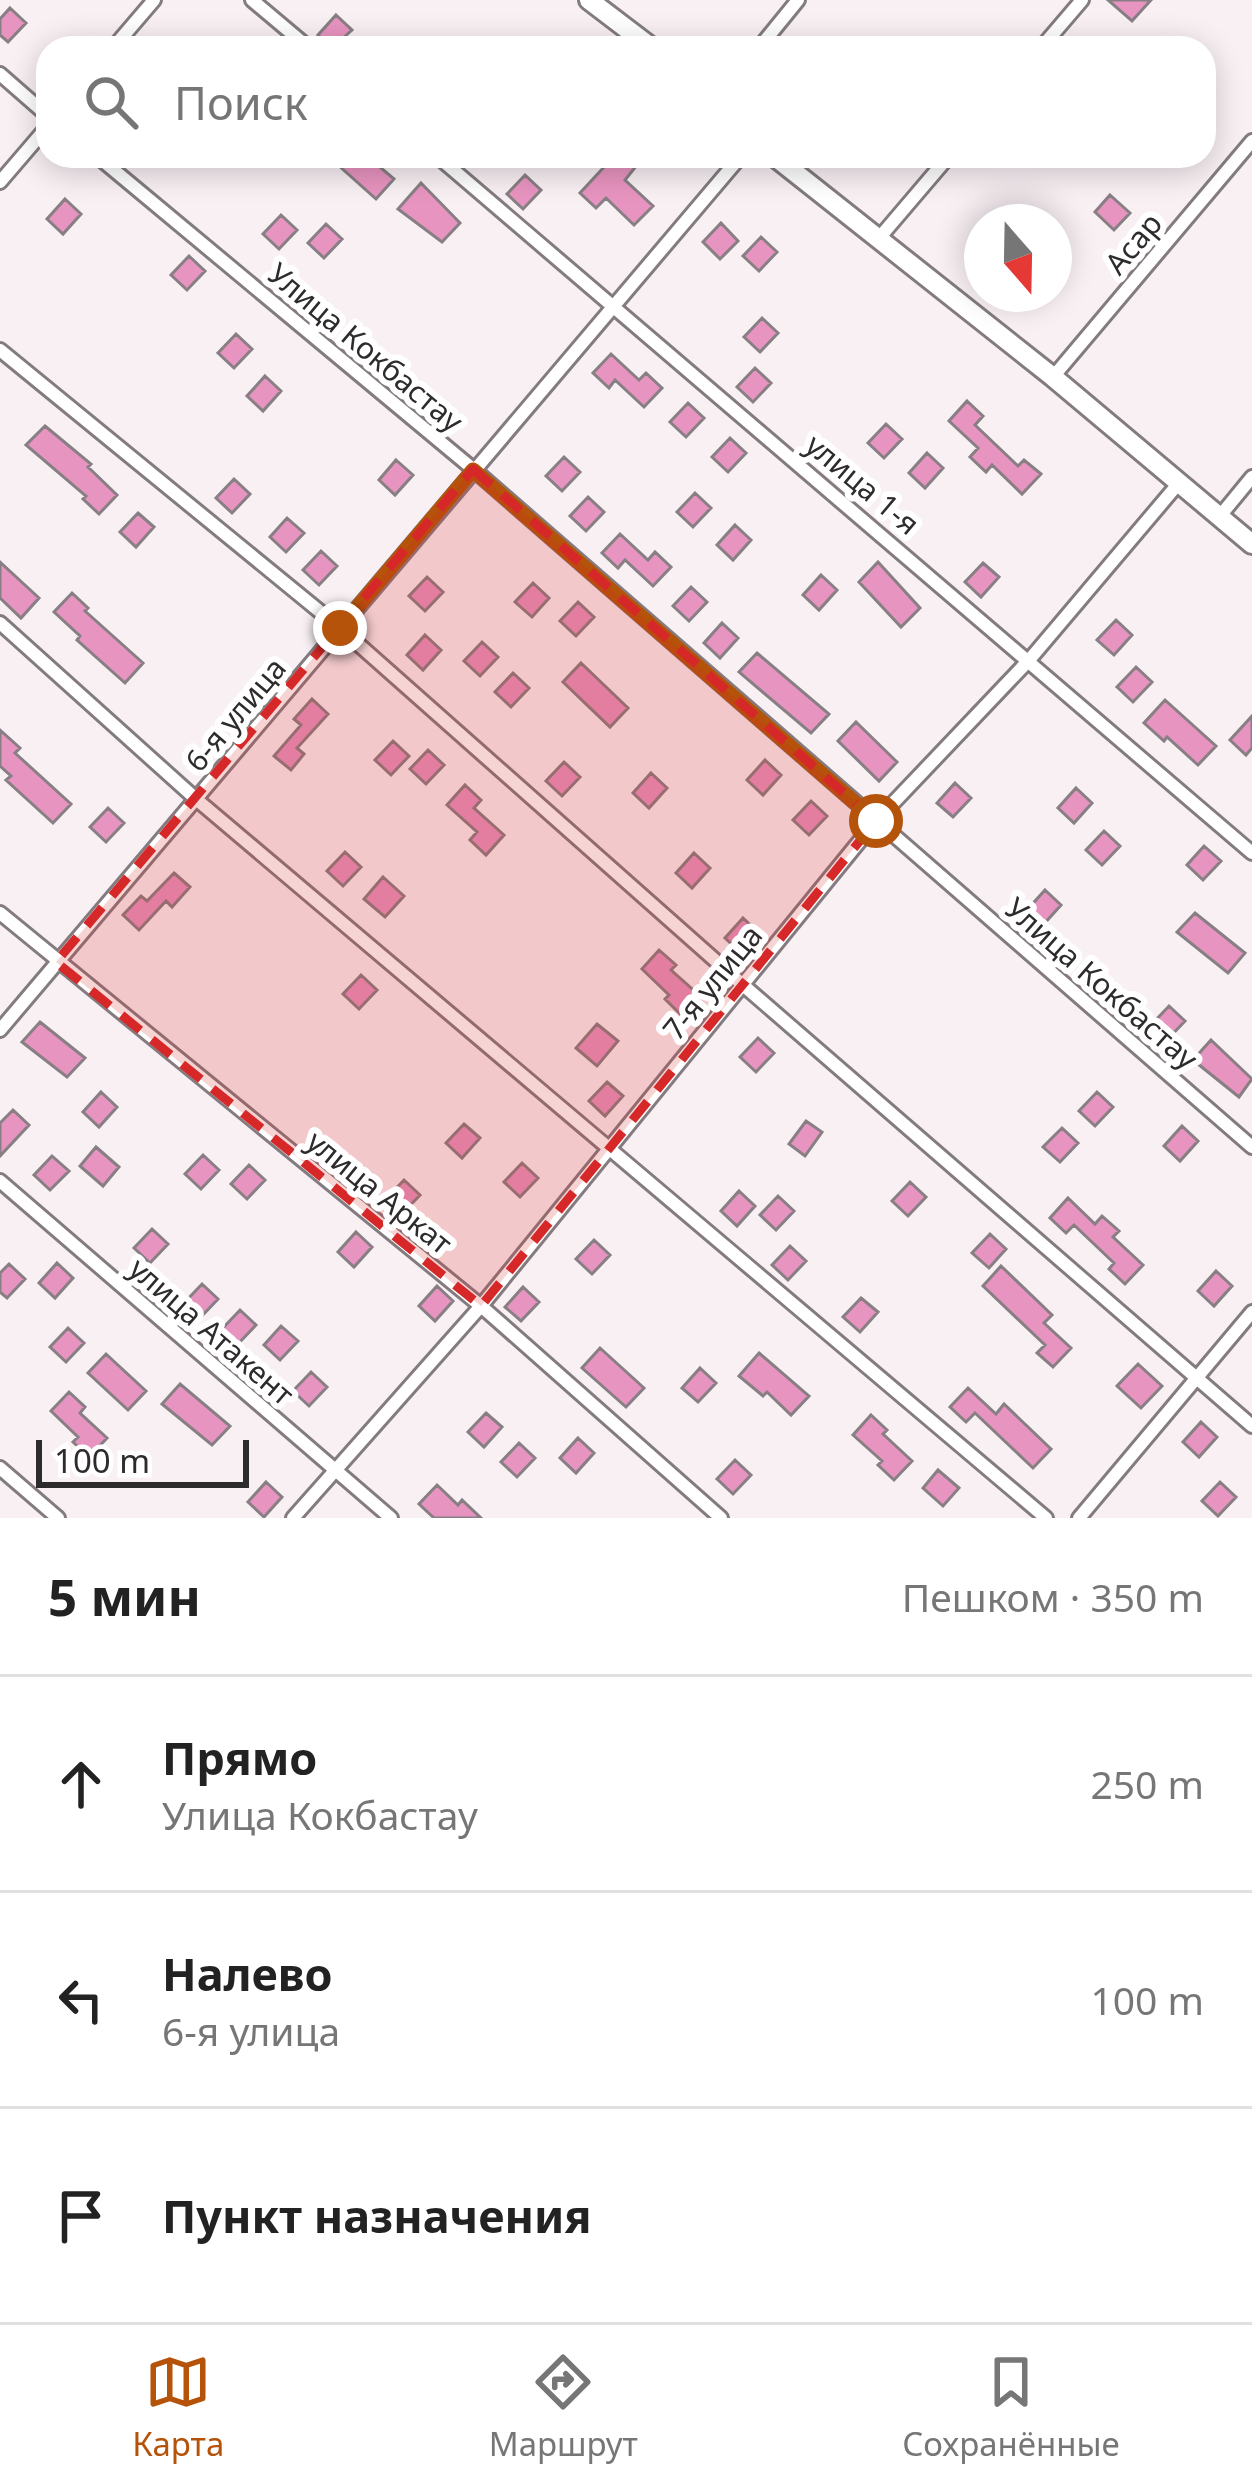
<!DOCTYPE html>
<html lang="ru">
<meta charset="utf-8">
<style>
:root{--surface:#fff;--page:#f6f6f6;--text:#222;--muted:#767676;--line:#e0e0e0;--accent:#b45309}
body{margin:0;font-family:"Noto Sans",sans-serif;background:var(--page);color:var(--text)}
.compass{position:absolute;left:964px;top:204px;width:108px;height:108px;border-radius:50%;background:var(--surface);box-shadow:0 6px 30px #0003;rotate:160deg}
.scale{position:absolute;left:36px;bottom:30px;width:213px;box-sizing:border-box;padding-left:12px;border:6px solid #2e2b2c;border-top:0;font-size:33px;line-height:42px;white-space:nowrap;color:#2e2b2c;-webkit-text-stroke:9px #fff;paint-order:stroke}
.stop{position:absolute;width:36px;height:36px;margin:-27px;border:9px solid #b45309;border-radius:50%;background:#fff}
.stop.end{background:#b45309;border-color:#fff;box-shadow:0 3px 12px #0008}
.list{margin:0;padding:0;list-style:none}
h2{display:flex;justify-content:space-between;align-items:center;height:156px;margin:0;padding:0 48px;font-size:51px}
h2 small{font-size:39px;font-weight:400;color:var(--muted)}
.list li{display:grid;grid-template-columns:78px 1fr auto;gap:36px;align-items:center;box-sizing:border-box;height:216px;padding:0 48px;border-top:3px solid var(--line)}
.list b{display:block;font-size:45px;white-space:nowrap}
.list p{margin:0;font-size:39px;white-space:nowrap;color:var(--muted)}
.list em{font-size:39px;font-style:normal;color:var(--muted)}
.icon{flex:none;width:66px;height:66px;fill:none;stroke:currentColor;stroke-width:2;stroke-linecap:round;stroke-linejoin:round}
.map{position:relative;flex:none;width:1252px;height:1518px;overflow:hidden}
.search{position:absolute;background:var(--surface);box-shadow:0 6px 30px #0003;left:36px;right:36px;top:36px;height:132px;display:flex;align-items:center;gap:30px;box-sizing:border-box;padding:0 42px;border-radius:36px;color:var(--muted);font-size:45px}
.sheet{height:804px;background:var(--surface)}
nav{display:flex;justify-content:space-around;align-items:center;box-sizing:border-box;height:168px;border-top:3px solid var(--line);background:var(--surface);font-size:33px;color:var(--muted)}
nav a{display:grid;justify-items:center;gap:6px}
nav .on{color:var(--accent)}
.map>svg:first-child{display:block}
.building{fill:#e894c0;stroke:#877f83;stroke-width:3}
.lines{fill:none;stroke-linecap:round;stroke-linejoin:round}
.street-casing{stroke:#837b7f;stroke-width:18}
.secondary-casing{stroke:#837b7f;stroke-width:24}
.street{stroke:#fff;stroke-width:12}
.secondary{stroke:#fff;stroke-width:18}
.route{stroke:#b45309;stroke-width:15}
.marked{fill:#d62828;fill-opacity:0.2;stroke:#d62828;stroke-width:9;stroke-dasharray:24 15;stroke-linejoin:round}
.labels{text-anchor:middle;stroke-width:12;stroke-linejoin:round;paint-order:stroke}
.street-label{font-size:30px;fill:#2e2b2c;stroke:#fff}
</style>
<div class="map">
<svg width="1252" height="1518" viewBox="0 0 1252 1518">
<rect width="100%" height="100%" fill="#f9f0f4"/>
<path class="building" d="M1108,0H1151L1132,21Z
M10,8L26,23L8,42L0,35V19Z
M336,15L352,30L332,48L318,35Z
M328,156H367L394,179L376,199Z
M607,156H625L637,165L625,180L653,206L634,225L606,198L596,208L580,193L605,166L601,163Z
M525,175L541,190L523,209L507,194Z
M421,183L460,223L442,242L398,209Z
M1110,195L1130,213L1114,230L1095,212Z
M65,199L81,214L63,234L47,219Z
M281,215L297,230L279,249L263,234Z
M721,223L738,241L720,259L703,242Z
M326,224L342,239L324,258L308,243Z
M761,237L777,252L759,271L743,256Z
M189,256L205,271L187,290L171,275Z
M762,318L778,333L760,352L744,337Z
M236,334L252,349L234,368L218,353Z
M611,354L639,380L646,373L662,388L644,407L615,380L609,388L593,373Z
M755,368L771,383L753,402L737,387Z
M265,376L281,391L263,411L247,396Z
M967,401L983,416L975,425L1018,466L1024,460L1041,474L1022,494L992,465L986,472L970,457L978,448L949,421Z
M688,403L704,418L686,437L670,422Z
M886,424L902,439L884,458L868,443Z
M45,426L91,464L88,467L117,495L99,514L83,499L86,496L26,445Z
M730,438L746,453L728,472L712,457Z
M927,453L943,468L925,488L909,473Z
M564,457L580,472L562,491L546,476Z
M396,460L413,475L395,495L379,480Z
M234,479L250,494L232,513L216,498Z
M695,493L711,508L693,527L677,512Z
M588,497L604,512L586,531L570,516Z
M138,513L154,527L136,547L120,532Z
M287,518L304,533L286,552L270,537Z
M735,525L751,540L733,560L717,545Z
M620,534L648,560L655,552L671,567L653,586L625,560L618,568L602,553Z
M321,551L337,566L319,585L303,570Z
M0,562L39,598L21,618L0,598Z
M878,562L920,608L901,627L859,582Z
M983,563L999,577L981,597L965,582Z
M821,575L837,590L819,610L803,595Z
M427,577L443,592L425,611L409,596Z
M533,583L549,598L532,617L515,602Z
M691,587L707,602L689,621L673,606Z
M72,593L88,608L85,611L143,663L125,683L77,640L80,636L54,612Z
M578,602L594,617L576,636L560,621Z
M1116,620L1132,635L1114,655L1097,640Z
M722,623L738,638L720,658L704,643Z
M425,635L441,650L423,670L407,655Z
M482,642L498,657L480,676L464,661Z
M757,653L829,714L811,733L739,672Z
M581,663L628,708L610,727L563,682Z
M1136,667L1152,682L1133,702L1117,687Z
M513,673L529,688L511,707L495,692Z
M312,699L328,714L297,748L304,754L291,770L274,756L301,725L294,719Z
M1165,700L1216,746L1198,765L1167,737L1164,741L1144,723Z
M1252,716V748L1246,755L1230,740Z
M856,722L897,762L879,781L838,741Z
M0,730L20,748L15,753L71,804L53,823L6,780L11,776L0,766Z
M393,741L409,756L391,775L375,760Z
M428,750L444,765L426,784L410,769Z
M765,760L781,775L763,795L747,780Z
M564,762L580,777L562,796L546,781Z
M651,773L667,788L649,808L633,793Z
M955,783L971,798L953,817L937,803Z
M465,785L481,800L474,808L504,835L486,855L470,840L477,832L447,805Z
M1076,788L1092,803L1074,823L1058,808Z
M811,801L827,816L809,835L793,820Z
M108,808L124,823L106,842L90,827Z
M1104,831L1120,846L1102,865L1086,850Z
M1204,846L1221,861L1203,880L1187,865Z
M345,852L361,867L343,886L327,871Z
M694,853L710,868L692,888L676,873Z
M174,873L190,887L172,907L166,901L139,930L123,915L141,896L147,901Z
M383,877L404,896L385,917L364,899Z
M1045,890L1061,905L1043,925L1027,910Z
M1195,913L1245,953L1228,973L1177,932Z
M743,918L759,933L741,953L725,938Z
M659,950L676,965L671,970L699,995L680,1014L665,999L669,995L642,969Z
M361,975L377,990L359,1009L343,994Z
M1169,1006L1185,1021L1167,1040L1151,1025Z
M40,1022L85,1058L67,1077L22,1042Z
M597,1024L618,1041L597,1066L576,1048Z
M758,1038L774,1053L756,1072L740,1057Z
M1211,1040L1252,1079L1239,1097L1193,1060Z
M607,1082L623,1096L605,1116L589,1101Z
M101,1092L117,1107L99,1127L83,1112Z
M1097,1092L1113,1107L1095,1126L1079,1111Z
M13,1110L29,1125L0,1156V1123Z
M806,1121L822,1132L805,1156L789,1144Z
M464,1124L480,1138L462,1158L446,1143Z
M1182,1126L1198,1141L1180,1161L1164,1146Z
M1062,1128L1078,1143L1060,1162L1043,1147Z
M96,1147L119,1167L103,1186L80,1166Z
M203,1155L219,1170L201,1189L185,1174Z
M52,1156L69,1171L50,1190L34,1175Z
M522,1163L538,1178L520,1197L504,1182Z
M249,1165L265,1180L247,1199L231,1184Z
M404,1180L420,1195L402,1214L386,1199Z
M910,1182L926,1197L908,1216L892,1201Z
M739,1191L755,1206L737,1226L721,1211Z
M778,1196L794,1211L776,1230L760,1215Z
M1068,1198L1095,1224L1102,1216L1119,1231L1113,1237L1143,1265L1125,1284L1109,1269L1114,1263L1074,1225L1066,1233L1050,1218Z
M152,1229L168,1244L150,1263L134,1248Z
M356,1232L372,1247L354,1267L338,1252Z
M990,1234L1006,1249L989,1268L972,1253Z
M594,1240L610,1255L592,1274L576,1259Z
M790,1246L806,1261L788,1280L772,1265Z
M57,1263L73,1278L55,1298L39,1283Z
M9,1264L25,1279L7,1298L0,1292V1273Z
M1001,1266L1052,1315L1044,1323L1071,1348L1053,1367L1037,1353L1045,1345L983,1286Z
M1216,1271L1232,1286L1214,1306L1198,1291Z
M202,1284L218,1299L200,1318L184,1303Z
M437,1286L453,1301L435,1321L419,1306Z
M523,1287L539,1302L521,1321L505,1307Z
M861,1298L878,1312L860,1332L843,1317Z
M240,1310L256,1325L238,1344L222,1329Z
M281,1326L298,1341L280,1360L264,1345Z
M68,1328L84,1343L66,1362L50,1347Z
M600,1348L644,1388L626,1407L582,1368Z
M759,1353L809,1396L791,1415L767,1392L763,1396L739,1376Z
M106,1354L146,1391L128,1410L88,1373Z
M1138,1364L1162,1386L1141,1408L1117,1386Z
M700,1368L716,1383L698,1402L682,1388Z
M311,1372L327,1387L309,1406L293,1391Z
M180,1384L230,1426L212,1445L162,1404Z
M968,1388L996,1414L1004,1404L1051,1449L1033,1468L975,1413L966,1422L950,1407Z
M69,1392L85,1407L80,1413L107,1438L89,1457L73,1442L78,1437L51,1411Z
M486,1413L502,1427L484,1447L468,1432Z
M871,1415L887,1430L883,1434L912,1461L894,1480L878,1465L882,1461L853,1435Z
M1201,1422L1217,1437L1199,1457L1183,1442Z
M578,1438L594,1453L576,1473L560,1458Z
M519,1443L535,1458L517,1477L501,1462Z
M735,1460L751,1475L733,1494L717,1479Z
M938,1470L959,1488L943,1506L923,1488Z
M266,1482L282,1497L264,1517L248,1502Z
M1220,1482L1236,1497L1218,1516L1202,1501Z
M437,1485L458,1505L462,1500L481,1518H434L419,1504Z"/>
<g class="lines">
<defs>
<path id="street" d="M252,0L309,48
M113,48L154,0
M759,48L798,0
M1041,48L1082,0
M0,74L48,116
M97,156L473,469L1252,1147
M437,156L1252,853
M0,182L48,126
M880,237L949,156
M0,350L340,628L743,985L1252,1426
M1053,377L1252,141
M1220,516L1252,477
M0,623L196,799L1046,1518
M0,913L481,1306L721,1518
M0,1030L741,156
M0,1181L391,1518
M0,1468L58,1518
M293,1518L481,1306L876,821L1030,659L1178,484
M1079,1518L1252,1312"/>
<path id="secondary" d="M589,0L652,48
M774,156L1053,377L1252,544"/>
</defs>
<use href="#street" class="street-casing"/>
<use href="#secondary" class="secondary-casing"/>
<use href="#street" class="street"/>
<use href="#secondary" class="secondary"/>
</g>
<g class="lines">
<path class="route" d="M340,628L473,470L876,821"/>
</g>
<path class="marked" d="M473,469L876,821L481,1306L56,962Z"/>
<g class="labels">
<g class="street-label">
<text transform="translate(1134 244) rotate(-50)" y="10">Асар</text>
<text transform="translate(365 348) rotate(40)" y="10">Улица Кокбастау</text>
<text transform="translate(862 485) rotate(40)" y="10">улица 1-я</text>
<text transform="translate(236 715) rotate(-50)" y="10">6-я улица</text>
<text transform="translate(713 983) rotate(-51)" y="10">7-я улица</text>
<text transform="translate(1101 984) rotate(41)" y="10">Улица Кокбастау</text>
<text transform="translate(379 1193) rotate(39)" y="10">улица Аркат</text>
<text transform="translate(211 1332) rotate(41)" y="10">улица Атакент</text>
</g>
</g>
</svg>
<svg class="compass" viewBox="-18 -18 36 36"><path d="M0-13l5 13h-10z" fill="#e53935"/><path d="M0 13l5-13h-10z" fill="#767676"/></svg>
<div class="scale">100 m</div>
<div class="stop" style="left:876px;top:821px"></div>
<div class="stop end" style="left:340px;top:628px"></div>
<div class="search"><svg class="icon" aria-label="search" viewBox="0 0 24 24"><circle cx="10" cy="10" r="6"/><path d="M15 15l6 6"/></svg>Поиск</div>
</div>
<section class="sheet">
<h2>5 мин<small>Пешком · 350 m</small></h2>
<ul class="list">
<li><svg class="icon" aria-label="ahead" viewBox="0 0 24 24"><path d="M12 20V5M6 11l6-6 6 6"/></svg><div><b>Прямо</b><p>Улица Кокбастау</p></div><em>250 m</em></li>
<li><svg class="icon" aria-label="left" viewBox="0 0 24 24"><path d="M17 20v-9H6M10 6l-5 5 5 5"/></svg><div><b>Налево</b><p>6-я улица</p></div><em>100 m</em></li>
<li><svg class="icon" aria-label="arrive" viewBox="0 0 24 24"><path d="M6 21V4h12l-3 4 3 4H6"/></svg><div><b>Пункт назначения</b></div></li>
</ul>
</section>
<nav>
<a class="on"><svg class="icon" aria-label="map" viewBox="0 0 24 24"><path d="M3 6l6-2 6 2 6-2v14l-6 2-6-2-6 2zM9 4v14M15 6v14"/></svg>Карта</a>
<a><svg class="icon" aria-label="directions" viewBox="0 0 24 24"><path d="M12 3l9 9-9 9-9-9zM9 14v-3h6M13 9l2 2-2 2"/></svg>Маршрут</a>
<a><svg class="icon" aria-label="saved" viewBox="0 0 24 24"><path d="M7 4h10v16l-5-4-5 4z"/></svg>Сохранённые</a>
</nav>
